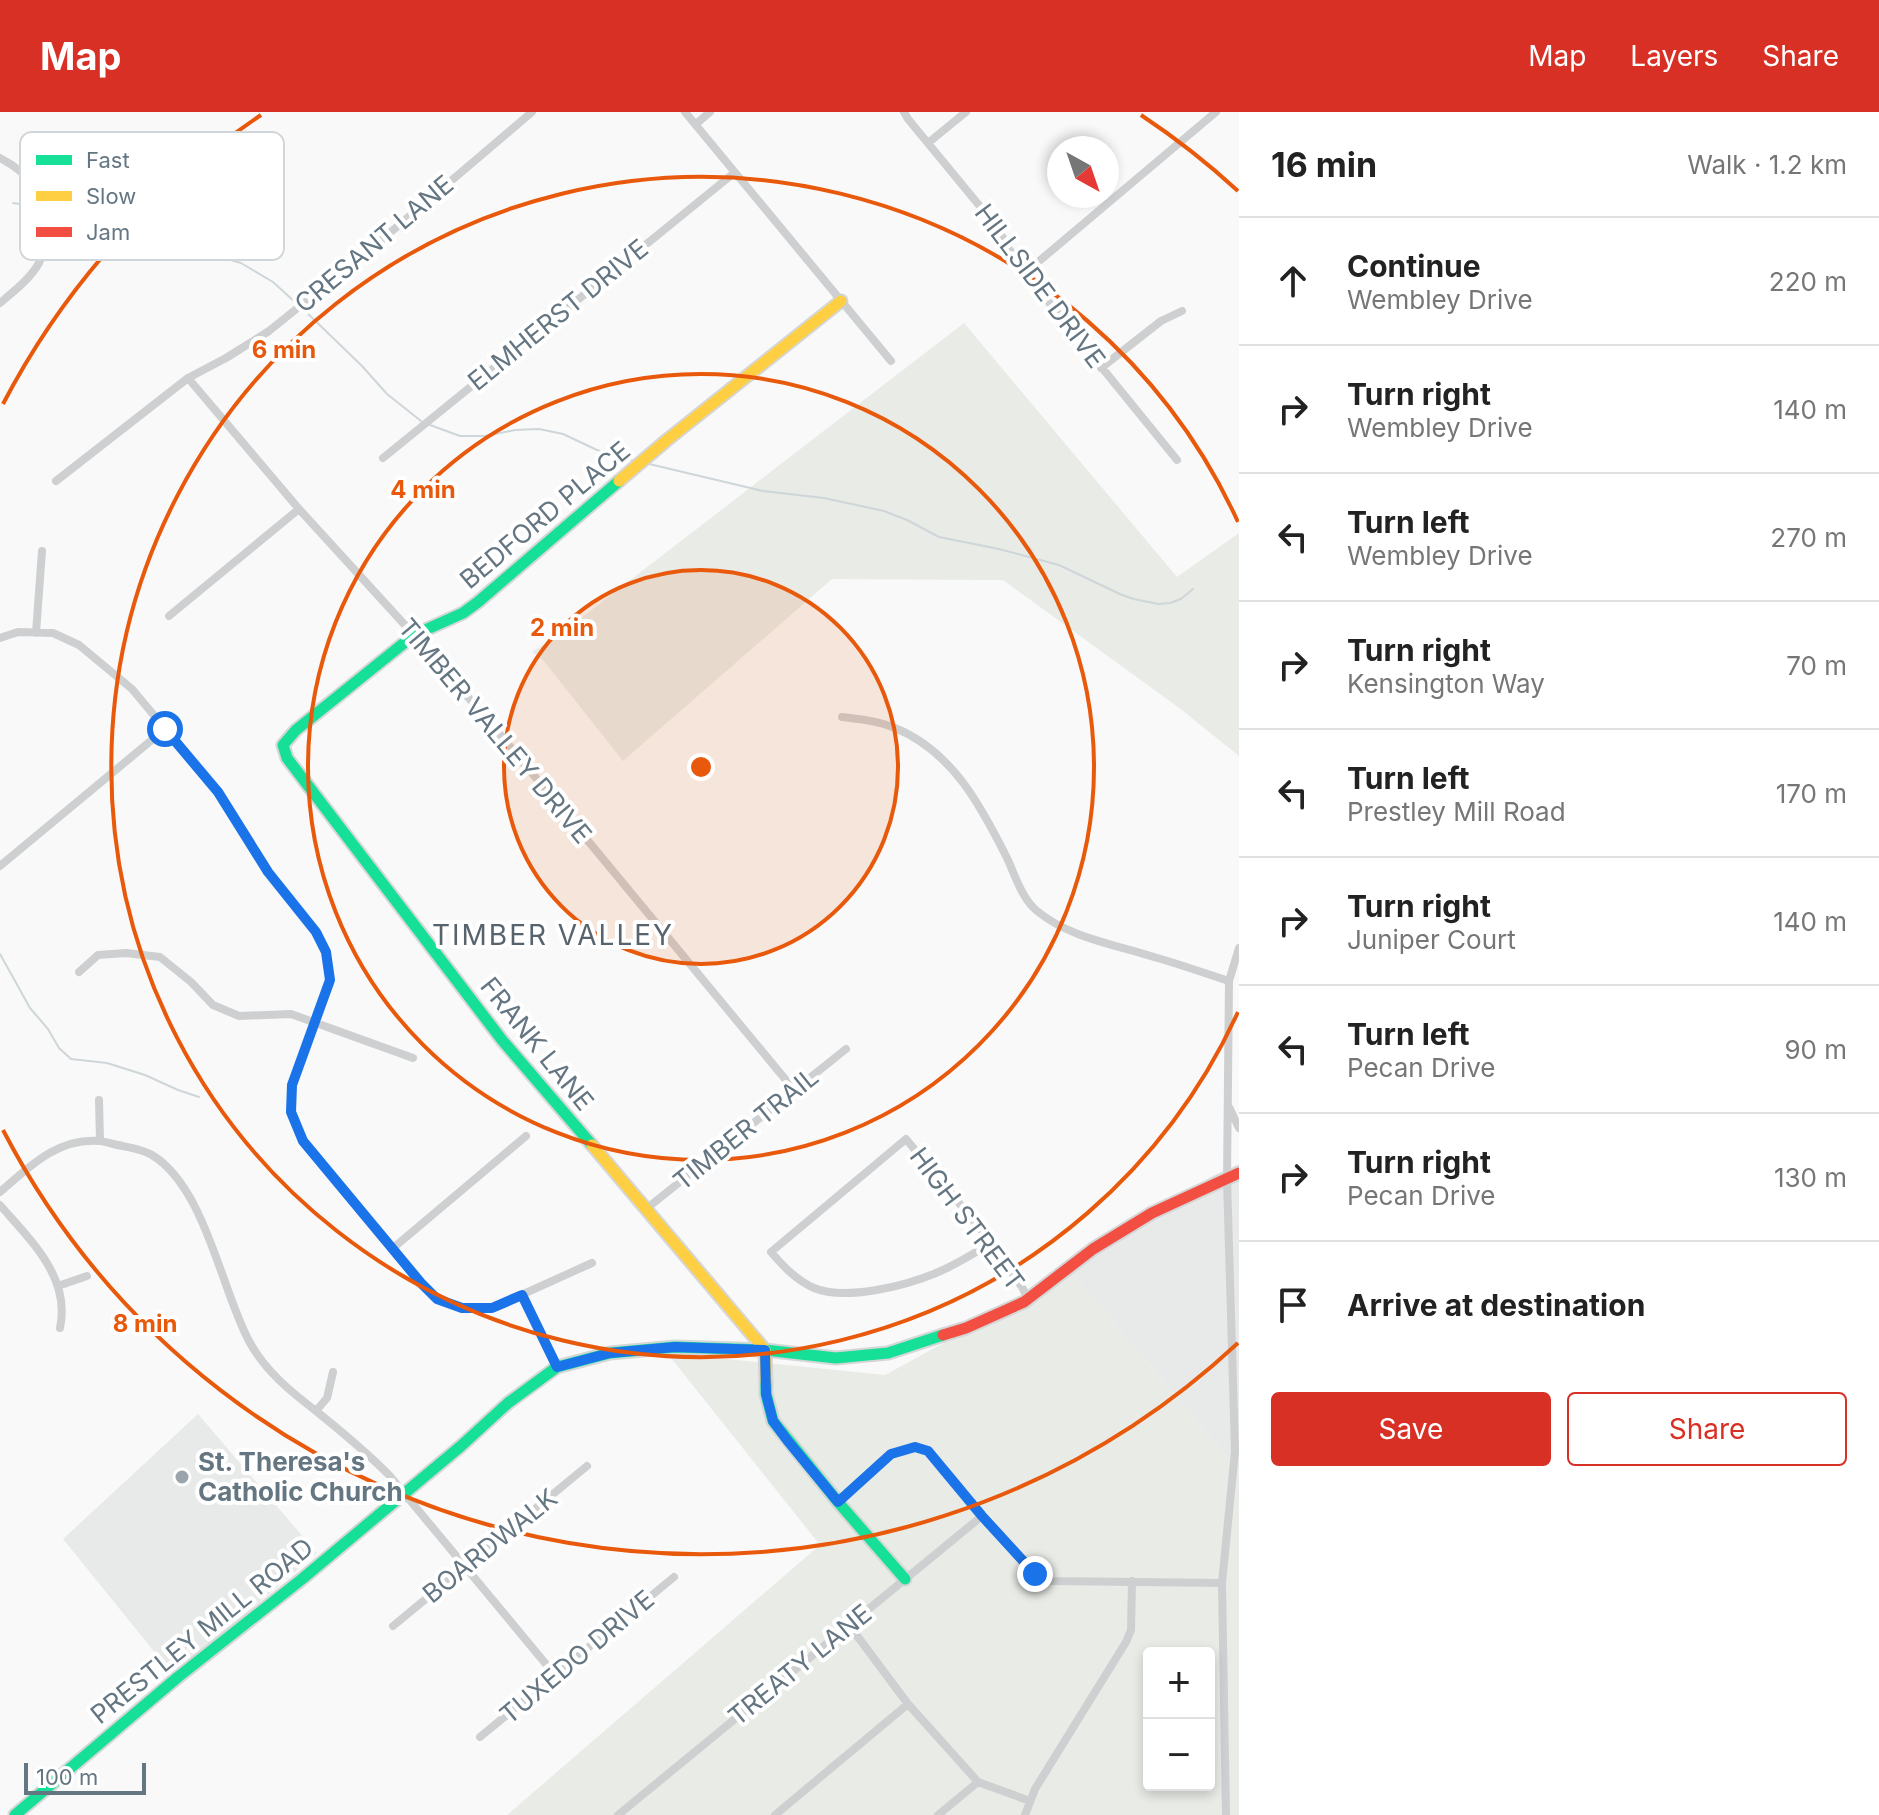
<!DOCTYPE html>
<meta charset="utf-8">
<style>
:root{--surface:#fff;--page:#f6f6f6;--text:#222;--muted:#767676;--line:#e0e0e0;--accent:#d93025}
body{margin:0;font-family:Inter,sans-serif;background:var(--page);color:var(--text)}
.controls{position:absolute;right:24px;bottom:24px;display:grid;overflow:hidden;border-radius:8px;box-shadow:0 4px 12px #0003}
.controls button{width:72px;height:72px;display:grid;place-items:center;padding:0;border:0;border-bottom:2px solid var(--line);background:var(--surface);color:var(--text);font:40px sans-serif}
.compass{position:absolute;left:1047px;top:24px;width:72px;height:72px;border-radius:50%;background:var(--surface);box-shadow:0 4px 12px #0003;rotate:140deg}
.scale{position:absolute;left:24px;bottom:20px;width:122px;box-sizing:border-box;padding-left:8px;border:4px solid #657683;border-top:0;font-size:22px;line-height:28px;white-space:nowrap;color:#657683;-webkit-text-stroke:6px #fff;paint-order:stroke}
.stop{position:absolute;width:24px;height:24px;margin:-18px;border:6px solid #1a73e8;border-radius:50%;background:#fff}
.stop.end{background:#1a73e8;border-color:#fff;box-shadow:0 2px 8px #0008}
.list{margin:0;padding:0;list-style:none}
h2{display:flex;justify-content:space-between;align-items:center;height:104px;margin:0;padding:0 32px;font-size:34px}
h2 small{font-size:26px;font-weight:400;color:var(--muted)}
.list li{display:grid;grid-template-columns:52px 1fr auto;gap:24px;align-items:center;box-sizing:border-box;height:128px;padding:0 32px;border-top:2px solid var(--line)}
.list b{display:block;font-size:30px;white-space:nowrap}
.list p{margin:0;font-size:26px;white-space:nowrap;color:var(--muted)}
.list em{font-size:26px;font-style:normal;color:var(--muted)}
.actions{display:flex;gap:16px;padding:24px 32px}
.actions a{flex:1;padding:18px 0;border:2px solid var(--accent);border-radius:8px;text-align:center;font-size:28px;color:var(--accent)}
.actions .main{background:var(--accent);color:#fff}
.icon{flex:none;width:44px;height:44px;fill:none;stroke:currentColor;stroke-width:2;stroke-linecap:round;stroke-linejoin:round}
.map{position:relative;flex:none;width:1239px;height:1703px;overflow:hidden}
header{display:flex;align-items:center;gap:48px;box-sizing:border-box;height:112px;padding:0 40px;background:var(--accent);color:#fff}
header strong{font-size:38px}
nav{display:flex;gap:44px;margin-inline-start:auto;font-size:28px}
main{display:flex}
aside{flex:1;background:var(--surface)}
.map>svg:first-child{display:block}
.built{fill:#e8e9e9}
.green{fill:#e8ebe6;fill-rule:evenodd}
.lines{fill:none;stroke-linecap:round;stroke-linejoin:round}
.stream{stroke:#ced6d9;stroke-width:2}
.fast-casing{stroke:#d5d6d7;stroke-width:15}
.slow-casing{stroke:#d5d6d7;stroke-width:15}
.jam-casing{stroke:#d5d6d7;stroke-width:15}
.street{stroke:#cecfd0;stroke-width:8}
.fast{stroke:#16e098;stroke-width:11}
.slow{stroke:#ffcf43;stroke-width:11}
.jam{stroke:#f24e42;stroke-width:11}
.route{stroke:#1a73e8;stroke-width:10}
.ring{fill:none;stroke:#e8590c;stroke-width:4}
.poi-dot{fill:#99a4ac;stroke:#fff;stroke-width:3}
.labels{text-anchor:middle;stroke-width:8;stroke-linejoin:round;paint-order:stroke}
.street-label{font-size:26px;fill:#657683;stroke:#fff}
.poi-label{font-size:26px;font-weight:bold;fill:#657683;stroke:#fff;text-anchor:start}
.neighbourhood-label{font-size:28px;letter-spacing:2px;fill:#57646e;stroke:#fff}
.key{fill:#fff;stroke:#d1d6da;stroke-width:2}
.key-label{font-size:22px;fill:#657683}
.centre{fill:#e8590c;stroke:#fff;stroke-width:4}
.ring-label{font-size:24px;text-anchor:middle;font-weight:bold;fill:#e8590c;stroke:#fff;stroke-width:8;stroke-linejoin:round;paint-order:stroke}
</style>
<header>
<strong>Map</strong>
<nav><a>Map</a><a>Layers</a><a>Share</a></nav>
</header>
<main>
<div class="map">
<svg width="1239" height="1703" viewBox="0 0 1239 1703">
<rect width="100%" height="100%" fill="#f9f9f9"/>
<path class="built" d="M1239,1052V1357H1237L1072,1161L1212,1064Z
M198,1302L317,1441L174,1564L63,1427Z"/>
<path class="green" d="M964,211L1177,465L1239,421V644L1178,595L1003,468L832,467L623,649L543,548L532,540L559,523Z
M1072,1161L1237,1357H1239V1703H507L820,1433L667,1241L885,1263ZM1149,1541H1209V1673H1149Z"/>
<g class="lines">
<path class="stream" d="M13,91L40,95
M46,95H64L99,121L120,133L156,141H193L217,144L241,151L273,170L296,191
M301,195L362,254L387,282L421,309
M430,313L460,324H485L515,318L539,317L563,322L597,338L635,349
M645,351L763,379L824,386L884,399L907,408L939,425L999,437L1059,453L1122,483L1134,487L1158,492L1170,491L1181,487L1193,477
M0,842L30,896L48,917L59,936L71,947L107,951L145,963L178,978L199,985"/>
<defs>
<path id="fast" d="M592,1033L502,928L287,646L283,633L296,618L414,523L463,501L478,490L619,369
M766,1270V1282L773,1309L838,1390L905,1467
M15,1703L178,1565L302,1467L461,1334L508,1291L557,1255L610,1241L675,1235L765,1238L836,1246L888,1241L943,1223"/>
<path id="slow" d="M619,369L667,328L841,189
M592,1033L765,1238L766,1270"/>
<path id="jam" d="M943,1223L966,1216L1024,1190L1093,1137L1152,1101L1239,1061"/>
</defs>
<use href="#fast" class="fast-casing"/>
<use href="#slow" class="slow-casing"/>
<use href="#jam" class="jam-casing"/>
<path class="street" d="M685,0L891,249
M904,0L908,7L997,115L1009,137L1025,161L1177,348
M696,12L710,0
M928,31L966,0
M0,46C33,63 51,88 45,127C44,135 43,143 39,151C30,167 14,179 0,191
M1025,161L1216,0
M1101,256L1161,209L1182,199
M188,266L299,397L414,523L493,614L795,979
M383,346L734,61
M56,369L188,266L226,246L269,219L372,136L532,0
M169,504L299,397
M36,521L42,439
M0,526L18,520L53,521L79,533L132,577L218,680L268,760L316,820L326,840L330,868L292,973L291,1000L303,1029L421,1171L437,1187L462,1196H492L592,1151
M842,605C860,607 878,609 895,616C952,639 981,694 1007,746C1015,763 1022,787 1037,799C1070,826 1114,832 1154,845C1179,852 1204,861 1229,869
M0,754L165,617
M79,860L98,843L126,841L160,845L191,870L213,893L239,904L291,902L413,946
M99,988L100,1029
M1229,995L1239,1016
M0,1080C29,1055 58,1025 100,1029C107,1030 116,1033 123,1034C133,1036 144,1038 152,1043C205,1075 221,1177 249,1229C265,1259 290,1279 316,1299C341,1319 366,1340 389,1363L555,1563
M0,1093C30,1128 71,1165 60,1216
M646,1097L846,937
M991,1131C973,1142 956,1153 936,1161C905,1174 845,1189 814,1176C796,1168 783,1154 771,1140L906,1027L982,1119L1022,1175L1028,1187
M392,1137L526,1024
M58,1174L87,1164
M522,1183L557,1255
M316,1299L327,1286L333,1260
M838,1390L891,1342L915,1335L928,1339L982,1404L1042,1467L1052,1469L1222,1471
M849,1513L908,1592L978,1670L1030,1689
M393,1514L587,1354
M480,1625L674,1465
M618,1703L982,1404
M775,1703L908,1592
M938,1703L978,1670
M1025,1703L1035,1677L1126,1530L1131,1518L1132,1469
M1226,1703L1222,1471L1235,1339L1227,1067L1229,869L1239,836"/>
<use href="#fast" class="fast"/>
<use href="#slow" class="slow"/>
<use href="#jam" class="jam"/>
</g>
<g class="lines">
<path class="route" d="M165,617L218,680L268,760L316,820L326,840L330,868L292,973L291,1000L303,1029L421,1171L437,1187L462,1196H492L522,1183L557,1255L610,1241L675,1235L765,1238L766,1282L773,1309L787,1328L838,1390L891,1342L915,1335L928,1339L982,1404L1035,1462"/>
</g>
<circle cx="701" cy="655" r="197" fill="#e8590c" fill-opacity=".12"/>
<g class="ring">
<circle cx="701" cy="655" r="197"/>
<circle cx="701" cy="655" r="393"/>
<path d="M1238 900A590 590 0 1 1 1238 410"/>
<path d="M1238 1231A787 787 0 0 1 3 1018M3 292A787 787 0 0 1 261 3M1141 3A787 787 0 0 1 1238 79"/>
</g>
<circle class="poi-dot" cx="182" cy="1365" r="8"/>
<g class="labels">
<g class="street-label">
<text transform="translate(374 132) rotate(-40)" y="9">CRESANT LANE</text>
<text transform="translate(1040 174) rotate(53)" y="9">HILLSIDE DRIVE</text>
<text transform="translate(558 203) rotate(-39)" y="9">ELMHERST DRIVE</text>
<text transform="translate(545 403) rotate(-40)" y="9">BEDFORD PLACE</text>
<text transform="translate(495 619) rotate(50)" y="9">TIMBER VALLEY DRIVE</text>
<text transform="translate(537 932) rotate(51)" y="9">FRANK LANE</text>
<text transform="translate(746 1017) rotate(-39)" y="9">TIMBER TRAIL</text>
<text transform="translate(967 1107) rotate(53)" y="9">HIGH STREET</text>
<text transform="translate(490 1434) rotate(-39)" y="9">BOARDWALK</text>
<text transform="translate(202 1519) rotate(-39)" y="9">PRESTLEY MILL ROAD</text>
<text transform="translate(577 1545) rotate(-40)" y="9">TUXEDO DRIVE</text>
<text transform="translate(800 1553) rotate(-39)" y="9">TREATY LANE</text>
</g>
<g class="poi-label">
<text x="198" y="1359">St. Theresa's<tspan x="198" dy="30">Catholic Church</tspan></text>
</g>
<g class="neighbourhood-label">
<text x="553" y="833">TIMBER VALLEY</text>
</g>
</g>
<rect x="20" y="20" width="264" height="128" rx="12" class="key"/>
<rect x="36" y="43" width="36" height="10" fill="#16e098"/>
<rect x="36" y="79" width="36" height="10" fill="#ffcf43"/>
<rect x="36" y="115" width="36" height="10" fill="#f24e42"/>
<g class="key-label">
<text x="86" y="56">Fast</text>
<text x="86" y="92">Slow</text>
<text x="86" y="128">Jam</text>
</g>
<circle cx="701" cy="655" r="12" class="centre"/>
<g class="ring-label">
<text x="284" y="246">6 min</text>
<text x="423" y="386">4 min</text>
<text x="562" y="524">2 min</text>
<text x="145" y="1220">8 min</text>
</g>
</svg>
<div class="controls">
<button>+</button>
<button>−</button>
</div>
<svg class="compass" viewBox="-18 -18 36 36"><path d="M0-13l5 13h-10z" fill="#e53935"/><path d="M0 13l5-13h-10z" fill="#767676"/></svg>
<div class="scale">100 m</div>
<div class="stop" style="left:165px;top:617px"></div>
<div class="stop end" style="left:1035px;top:1462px"></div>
</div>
<aside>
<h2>16 min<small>Walk · 1.2 km</small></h2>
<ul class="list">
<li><svg class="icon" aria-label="ahead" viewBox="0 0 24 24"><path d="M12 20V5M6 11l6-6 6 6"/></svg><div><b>Continue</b><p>Wembley Drive</p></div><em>220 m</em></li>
<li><svg class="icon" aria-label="right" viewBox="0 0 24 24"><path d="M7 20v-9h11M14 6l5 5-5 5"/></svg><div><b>Turn right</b><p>Wembley Drive</p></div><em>140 m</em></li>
<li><svg class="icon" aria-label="left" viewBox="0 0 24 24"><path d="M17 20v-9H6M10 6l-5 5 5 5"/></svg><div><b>Turn left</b><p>Wembley Drive</p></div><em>270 m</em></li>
<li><svg class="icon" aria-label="right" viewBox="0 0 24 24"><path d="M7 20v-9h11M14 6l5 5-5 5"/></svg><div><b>Turn right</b><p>Kensington Way</p></div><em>70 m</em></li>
<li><svg class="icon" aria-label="left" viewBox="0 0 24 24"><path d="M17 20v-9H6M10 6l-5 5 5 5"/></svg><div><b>Turn left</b><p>Prestley Mill Road</p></div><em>170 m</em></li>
<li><svg class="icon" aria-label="right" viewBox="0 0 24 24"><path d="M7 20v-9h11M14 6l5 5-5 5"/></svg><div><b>Turn right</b><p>Juniper Court</p></div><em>140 m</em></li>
<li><svg class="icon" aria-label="left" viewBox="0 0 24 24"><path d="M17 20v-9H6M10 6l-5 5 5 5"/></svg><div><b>Turn left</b><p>Pecan Drive</p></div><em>90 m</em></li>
<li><svg class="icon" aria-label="right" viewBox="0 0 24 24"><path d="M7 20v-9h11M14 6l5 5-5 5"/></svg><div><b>Turn right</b><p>Pecan Drive</p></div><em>130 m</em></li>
<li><svg class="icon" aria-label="arrive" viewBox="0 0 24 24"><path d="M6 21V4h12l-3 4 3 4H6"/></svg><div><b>Arrive at destination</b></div></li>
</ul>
<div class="actions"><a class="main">Save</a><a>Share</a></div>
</aside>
</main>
